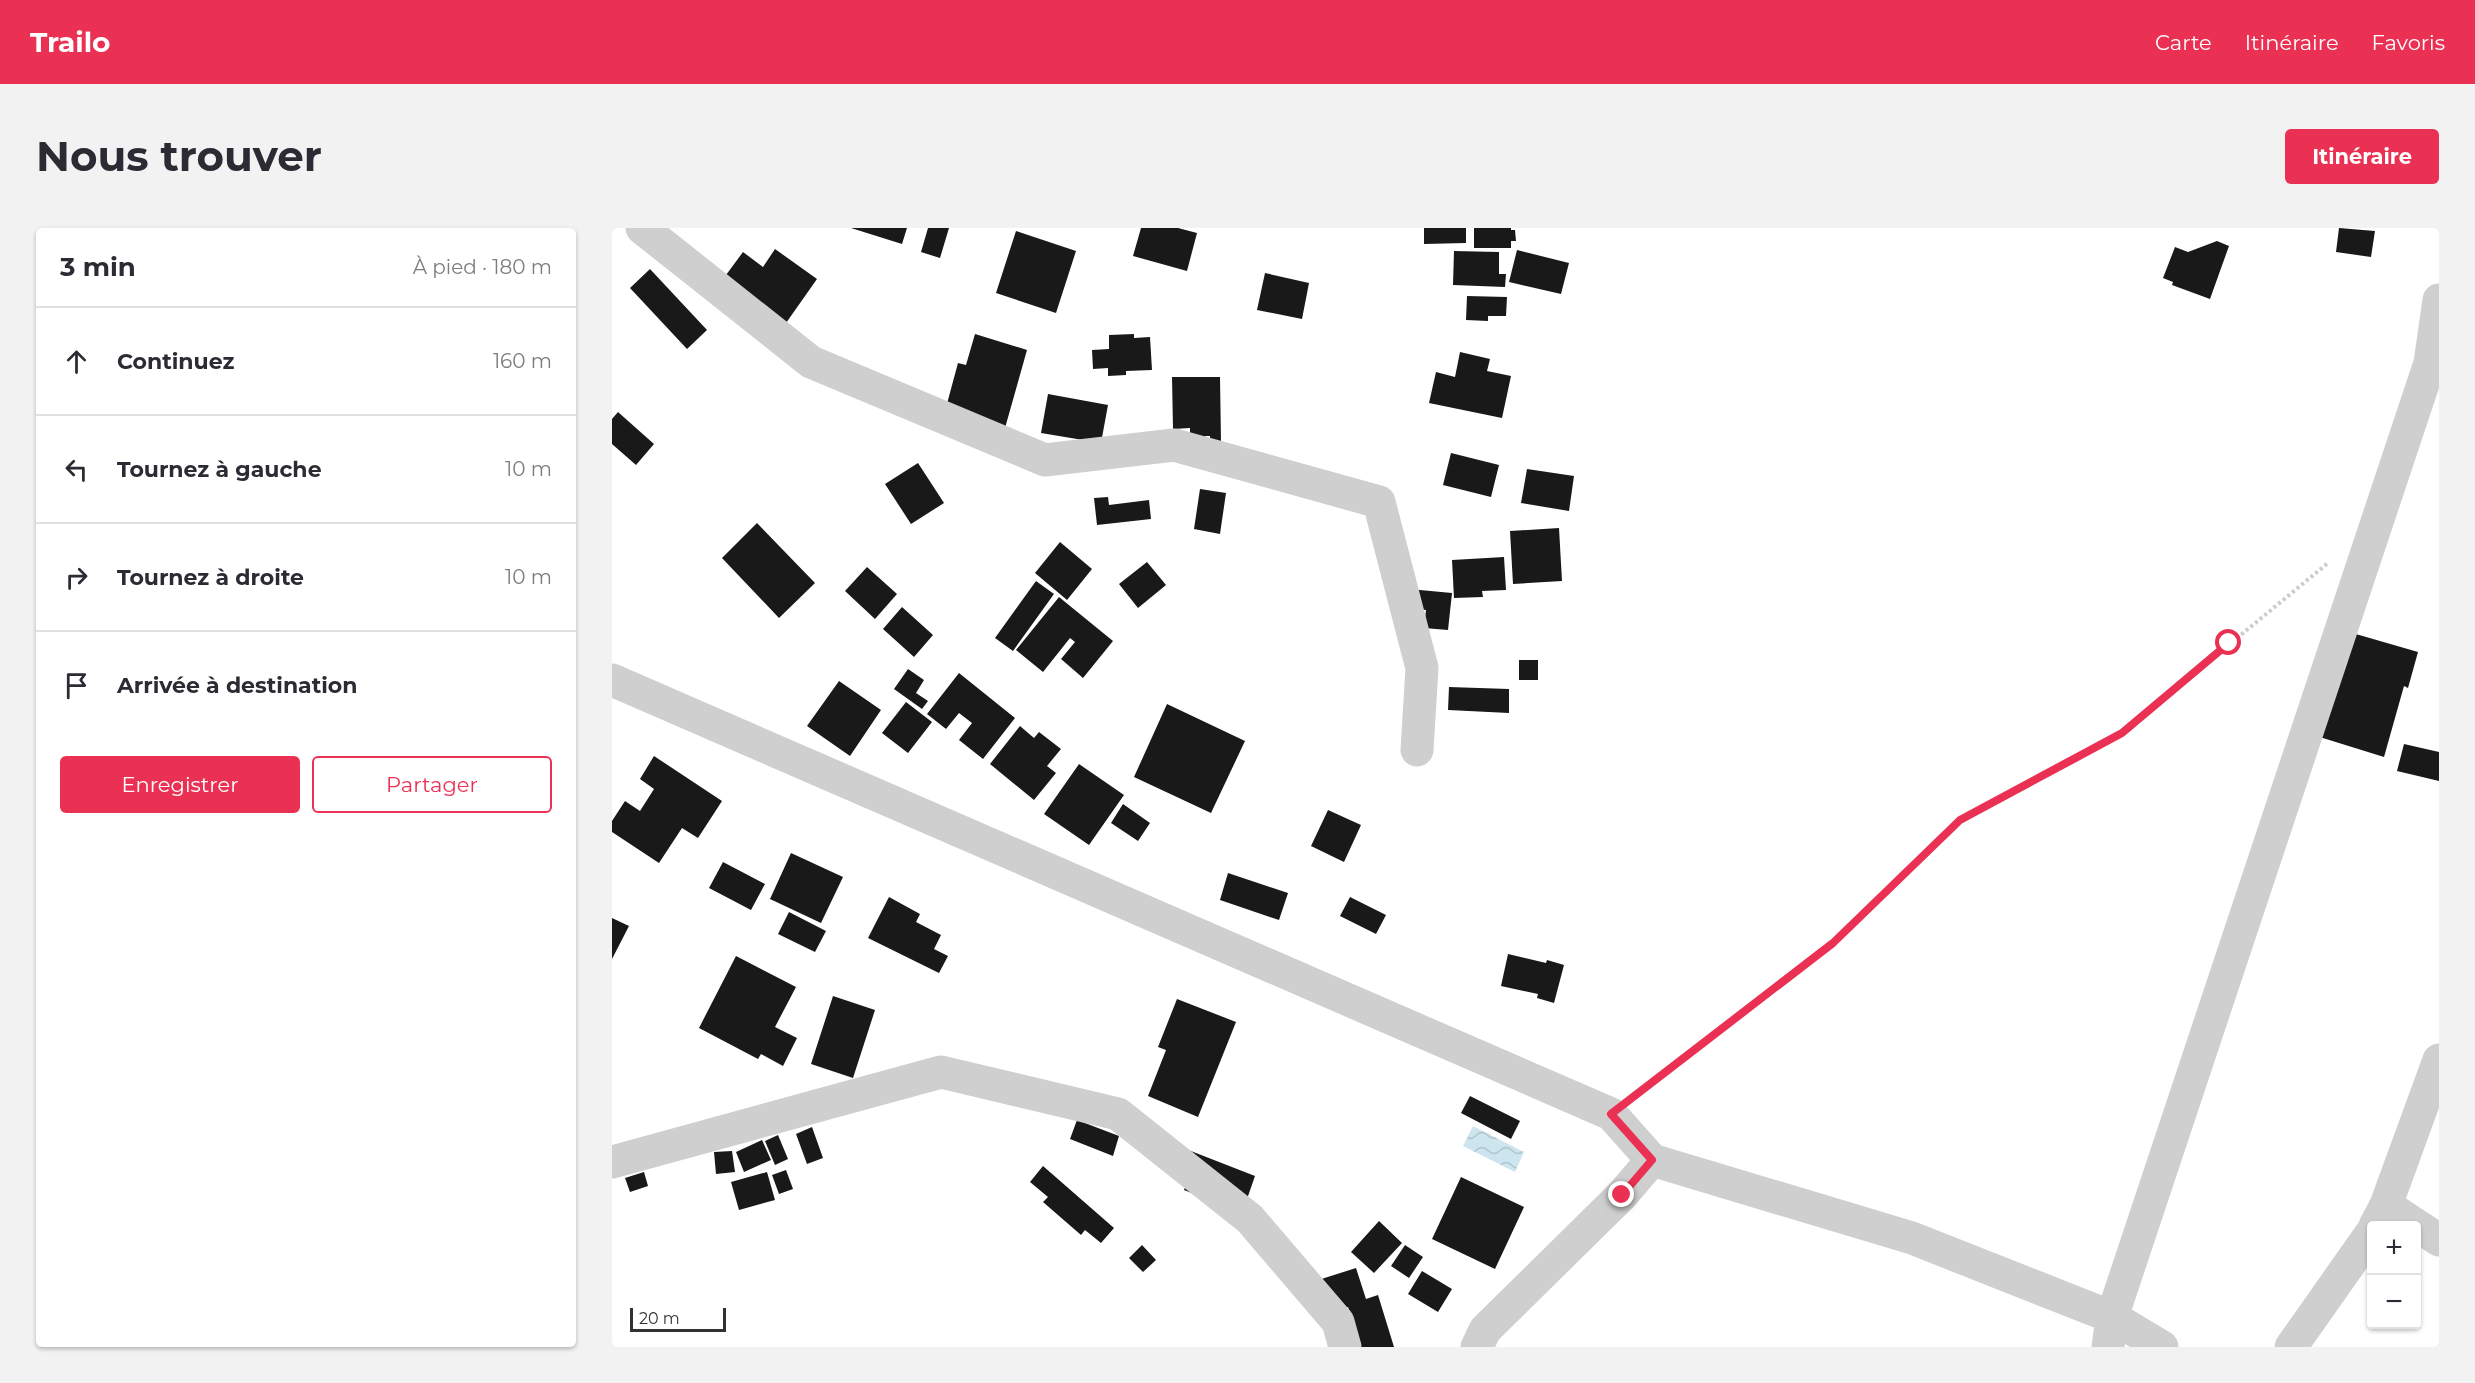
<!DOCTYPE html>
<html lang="fr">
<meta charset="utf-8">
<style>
:root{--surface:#fff;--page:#f2f2f3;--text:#2b2b33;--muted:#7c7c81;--line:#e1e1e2;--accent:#eb3153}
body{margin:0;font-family:Montserrat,sans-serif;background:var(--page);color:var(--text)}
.controls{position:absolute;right:18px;bottom:18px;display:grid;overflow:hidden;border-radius:6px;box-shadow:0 2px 4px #0004}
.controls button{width:54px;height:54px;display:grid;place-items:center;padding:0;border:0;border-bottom:2px solid var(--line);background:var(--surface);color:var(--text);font:30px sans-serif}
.scale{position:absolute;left:18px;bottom:15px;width:96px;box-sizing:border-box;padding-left:6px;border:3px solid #323232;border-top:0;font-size:16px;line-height:21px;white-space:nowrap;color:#323232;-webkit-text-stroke:4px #fff;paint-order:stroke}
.stop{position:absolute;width:18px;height:18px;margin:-14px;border:4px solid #eb3153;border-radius:50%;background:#fff}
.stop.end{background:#eb3153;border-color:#fff;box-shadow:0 2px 6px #0008}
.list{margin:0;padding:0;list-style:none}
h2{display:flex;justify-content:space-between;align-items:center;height:78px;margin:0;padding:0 24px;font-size:26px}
h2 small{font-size:20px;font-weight:400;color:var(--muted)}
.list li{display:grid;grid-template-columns:39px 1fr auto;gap:18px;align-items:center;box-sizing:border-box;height:108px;padding:0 24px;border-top:2px solid var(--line)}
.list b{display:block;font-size:22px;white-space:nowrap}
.list em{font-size:20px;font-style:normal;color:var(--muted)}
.actions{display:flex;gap:12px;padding:18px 24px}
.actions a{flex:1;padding:14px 0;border:2px solid var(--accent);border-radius:6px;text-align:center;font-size:21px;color:var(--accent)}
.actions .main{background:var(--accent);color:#fff}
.icon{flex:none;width:33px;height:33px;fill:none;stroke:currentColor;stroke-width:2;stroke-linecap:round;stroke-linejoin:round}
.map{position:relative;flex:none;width:1827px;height:1119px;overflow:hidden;border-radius:6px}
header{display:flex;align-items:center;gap:36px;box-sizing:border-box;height:84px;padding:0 30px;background:var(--accent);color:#fff}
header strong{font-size:28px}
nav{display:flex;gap:33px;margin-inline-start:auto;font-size:21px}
.intro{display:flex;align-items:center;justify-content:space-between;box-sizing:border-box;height:144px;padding:0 36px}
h1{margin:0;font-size:42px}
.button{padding:15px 27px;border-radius:6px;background:var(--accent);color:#fff;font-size:21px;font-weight:700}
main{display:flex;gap:36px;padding:0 36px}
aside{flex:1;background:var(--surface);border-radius:6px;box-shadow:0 2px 4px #0004}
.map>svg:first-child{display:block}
.water{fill:url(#water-waves)}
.building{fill:#191919}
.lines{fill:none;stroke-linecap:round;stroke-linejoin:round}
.path{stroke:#ccc;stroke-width:4;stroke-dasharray:3 3;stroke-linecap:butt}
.minor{stroke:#cfcfcf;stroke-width:33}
.route{stroke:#eb3153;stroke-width:8}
</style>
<header>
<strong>Trailo</strong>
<nav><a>Carte</a><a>Itinéraire</a><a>Favoris</a></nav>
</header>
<div class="intro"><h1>Nous trouver</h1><a class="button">Itinéraire</a></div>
<main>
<aside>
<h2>3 min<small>À pied · 180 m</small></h2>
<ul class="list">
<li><svg class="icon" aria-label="ahead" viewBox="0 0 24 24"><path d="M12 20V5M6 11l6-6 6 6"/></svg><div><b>Continuez</b></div><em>160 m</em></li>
<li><svg class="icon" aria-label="left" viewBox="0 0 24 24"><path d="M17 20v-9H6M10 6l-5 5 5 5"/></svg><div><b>Tournez à gauche</b></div><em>10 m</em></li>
<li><svg class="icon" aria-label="right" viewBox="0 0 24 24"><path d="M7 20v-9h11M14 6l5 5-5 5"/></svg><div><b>Tournez à droite</b></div><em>10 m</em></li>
<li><svg class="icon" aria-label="arrive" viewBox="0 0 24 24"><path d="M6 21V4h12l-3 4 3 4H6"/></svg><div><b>Arrivée à destination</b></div></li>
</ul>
<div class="actions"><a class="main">Enregistrer</a><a>Partager</a></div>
</aside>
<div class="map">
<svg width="1827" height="1119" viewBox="0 0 1827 1119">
<defs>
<pattern id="water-waves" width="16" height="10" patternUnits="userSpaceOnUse" patternTransform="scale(1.5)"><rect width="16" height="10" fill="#cce5ee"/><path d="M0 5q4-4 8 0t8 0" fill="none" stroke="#b0c5cd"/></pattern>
</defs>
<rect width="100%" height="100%" fill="#fff"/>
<path class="water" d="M861,898L912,924L903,944L851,918Z"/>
<path class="building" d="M239,0H295L290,16Z
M316,0H337L328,30L309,24Z
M529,0H566L585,5L575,43L521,28Z
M812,0H854V15L812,16Z
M862,0H899V2H903L904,13H899V20H862Z
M1727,0L1763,3L1759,29L1724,24Z
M404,3L464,23L444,85L384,65Z
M1605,13L1617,18L1598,71L1560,57L1561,54L1551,50L1563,19L1576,24Z
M163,21L205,51L174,95L100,66L131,24L151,39Z
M905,22L957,35L949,66L897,54Z
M842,23L887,24V46H894L893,59L841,57Z
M38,41L95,102L75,121L18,60Z
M653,45L697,55L690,91L645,82Z
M855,68L895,69L894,88H876V93L854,92Z
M363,106L415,122L393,200L333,183L346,135L354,137Z
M522,106V110L538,109L540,142L514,143V147L496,148V140L481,141L480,122L497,121V107Z
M848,124L878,131L875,143L899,148L890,190L817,175L824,144L843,149Z
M560,149H608L609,214H598V208H593V214H578V200L561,201Z
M436,166L496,177L489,215L429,205Z
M6,184L42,216L24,237L0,216V191Z
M839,225L887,237L879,269L831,257Z
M306,235L332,275L299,296L273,256Z
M915,241L962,248L957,283L909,275Z
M588,261L614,265L608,306L582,301Z
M496,269L497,277L537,272L539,291L485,297L482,270Z
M145,295L203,355L167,390L110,330Z
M947,300L950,353L901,356L898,303Z
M448,314L480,341L455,372L423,345Z
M892,329L894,362L870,363L871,369L842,370L840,332Z
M535,334L554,357L526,380L507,356Z
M255,339L285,366L263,391L233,363Z
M424,353L442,366L401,423L383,410Z
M797,361L840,365L836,402L812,400L814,382L795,380Z
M447,369L501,413L471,450L449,431L463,414L458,410L431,444L404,422Z
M290,379L321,407L302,429L271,401Z
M1730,402L1806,424L1796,460L1792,458L1772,529L1698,506Z
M907,432H926V452H907Z
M296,441L312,452L304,465L316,473L310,481L282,461Z
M347,445L403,490L371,531L347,512L360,495L347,485L334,501L315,486Z
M227,453L269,482L238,528L195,498Z
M837,459L897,461V485L836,482Z
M294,474L320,494L296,525L270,505Z
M555,476L633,513L599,585L522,549Z
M408,498L422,510L427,504L449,521L435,538L444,545L422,572L378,536Z
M1792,516L1827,524V553L1785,543Z
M42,528L110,573L86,610L70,600L47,635L0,604V593L13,573L28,583L42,561L28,551Z
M467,536L512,567L477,617L432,586Z
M511,576L538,595L526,613L499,595Z
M716,582L749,597L732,634L699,618Z
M179,625L231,649L209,695L158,671Z
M111,634L153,656L139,682L97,660Z
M616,645L676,665L667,692L608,672Z
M277,669L308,686L304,694L329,707L322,721L336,728L327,745L256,710Z
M738,669L774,687L764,706L728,688Z
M177,684L214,703L203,724L166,706Z
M0,690L17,698L0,731Z
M896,726L934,735L935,732L952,737L942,775L925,770L926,766L889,758Z
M124,728L184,759L163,799L185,810L171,838L149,826L146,831L87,800Z
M221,768L263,782L241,850L199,836Z
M565,771L624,794L586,889L536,868L554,822L546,819Z
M858,868L908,893L899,911L849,885Z
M465,892L507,908L501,928L458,911Z
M200,899L211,930L195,936L184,906Z
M166,907L176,931L163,937L153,913Z
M150,912L159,932L132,944L124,924Z
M566,918L643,948L635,971L613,978L572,962L577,949Z
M120,923L123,944L104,946L102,924Z
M431,938L502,1000L489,1015L473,1002L469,1007L431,974L436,969L418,954Z
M174,942L181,961L167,966L160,947Z
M32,944L36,958L18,964L13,950Z
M155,944L163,972L127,982L119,954Z
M849,949L912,979L883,1041L820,1011Z
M767,993L790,1015L762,1045L739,1024Z
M530,1017L544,1032L531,1044L517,1030Z
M793,1017L811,1029L797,1050L779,1038Z
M744,1040L754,1071L766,1067L782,1119H735L738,1085L736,1079L710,1087L700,1054Z
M810,1043L840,1061L826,1084L796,1066Z"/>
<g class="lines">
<path class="path" d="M1026,866L1221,715L1348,592L1510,505L1716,335"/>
<path class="minor" d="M30,0L199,134L433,232L562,217L767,274L810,440L805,522
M0,452L999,886L1040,932L1010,967L873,1102L865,1119
M1040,932L1300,1010L1500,1089L1550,1119
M0,934L329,844L506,886L638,991L726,1094L733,1119
M1774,977L1827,1012
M1763,998L1774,977L1827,832
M1496,1119L1500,1089L1818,135L1827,72
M1679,1119L1760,1004"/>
</g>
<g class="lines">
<path class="route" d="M1010,967L1040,932L999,886L1221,715L1348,592L1510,505L1617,415"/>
</g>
</svg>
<div class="controls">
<button>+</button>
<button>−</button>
</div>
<div class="scale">20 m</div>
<div class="stop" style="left:1617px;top:415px"></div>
<div class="stop end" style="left:1010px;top:967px"></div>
</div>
</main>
